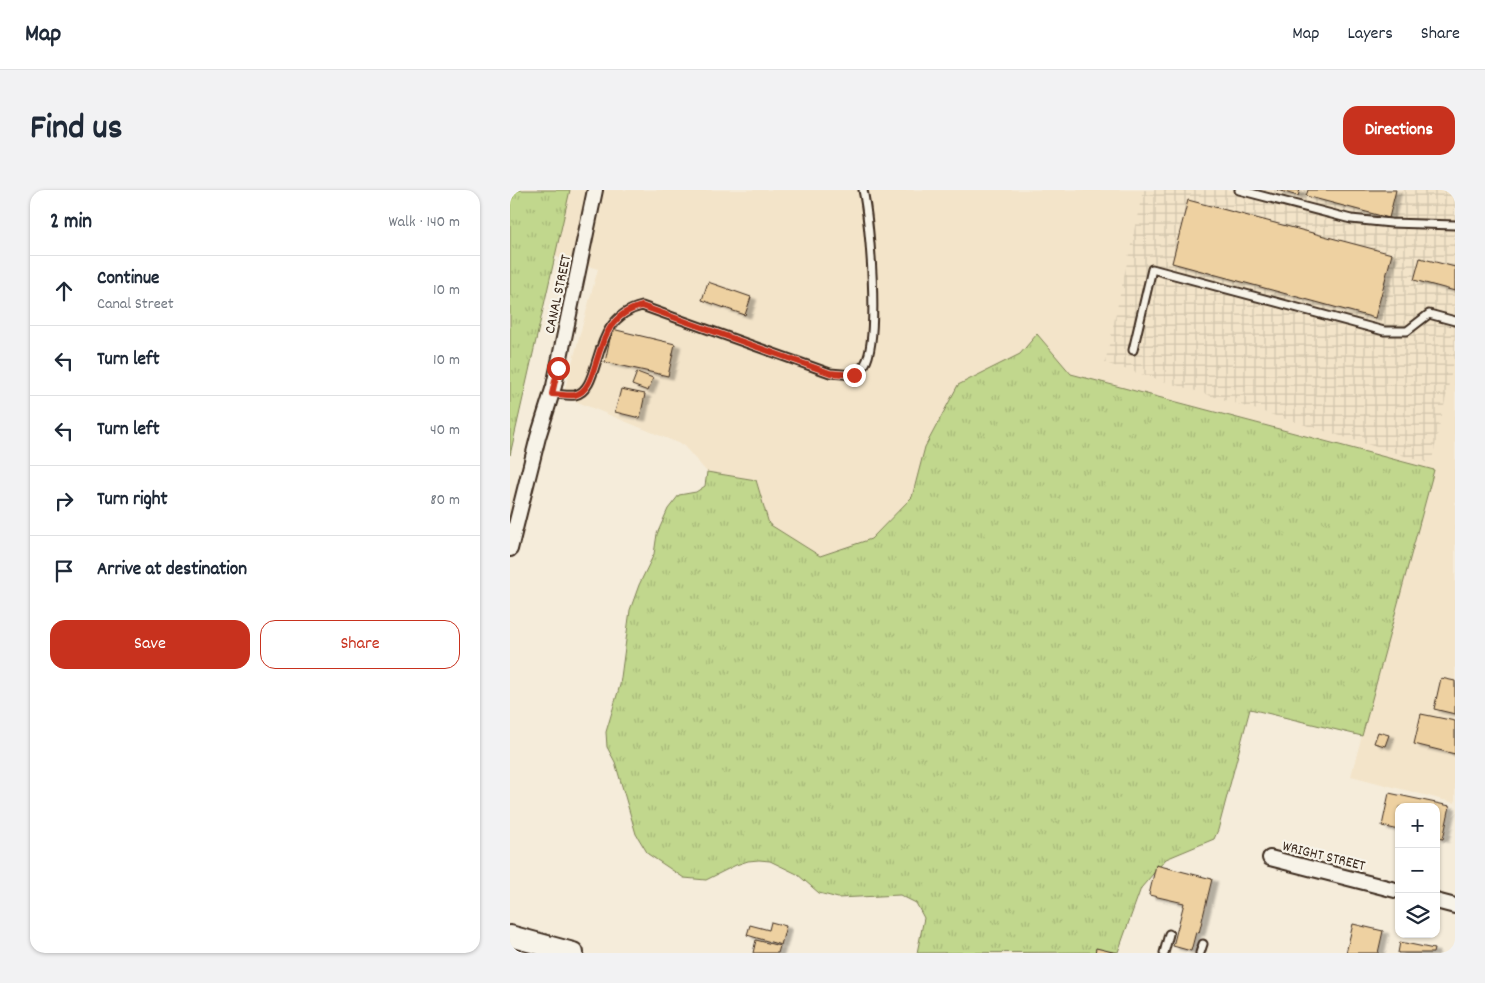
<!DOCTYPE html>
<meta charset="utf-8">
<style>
:root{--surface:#fff;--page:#f2f2f3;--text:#1f2937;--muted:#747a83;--line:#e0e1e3;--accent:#c8321e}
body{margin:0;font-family:Dekko,sans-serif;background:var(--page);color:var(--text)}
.controls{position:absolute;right:15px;bottom:15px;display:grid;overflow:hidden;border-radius:10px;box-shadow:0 1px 4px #0004}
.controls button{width:45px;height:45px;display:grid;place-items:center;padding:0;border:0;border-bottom:1px solid var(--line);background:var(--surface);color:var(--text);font:25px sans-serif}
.stop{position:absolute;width:15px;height:15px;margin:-11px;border:4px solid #c8321e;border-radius:50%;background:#fff}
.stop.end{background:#c8321e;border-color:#fff;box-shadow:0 1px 5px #0008}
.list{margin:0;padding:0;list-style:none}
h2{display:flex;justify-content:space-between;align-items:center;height:65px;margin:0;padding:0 20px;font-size:21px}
h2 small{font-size:16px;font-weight:400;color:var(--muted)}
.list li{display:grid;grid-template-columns:32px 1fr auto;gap:15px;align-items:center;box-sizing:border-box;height:70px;padding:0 20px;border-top:1px solid var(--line)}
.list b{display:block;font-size:19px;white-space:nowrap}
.list p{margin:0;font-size:16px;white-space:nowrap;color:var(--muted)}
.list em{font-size:16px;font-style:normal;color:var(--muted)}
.actions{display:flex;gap:10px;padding:15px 20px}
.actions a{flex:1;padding:11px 0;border:1px solid var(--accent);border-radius:15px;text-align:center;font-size:18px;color:var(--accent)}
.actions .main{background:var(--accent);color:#fff}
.icon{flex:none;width:28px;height:28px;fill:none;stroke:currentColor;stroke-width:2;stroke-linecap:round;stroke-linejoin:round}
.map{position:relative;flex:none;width:945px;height:763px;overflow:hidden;border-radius:15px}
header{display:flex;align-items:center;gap:30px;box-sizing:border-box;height:70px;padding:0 25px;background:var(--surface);border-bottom:1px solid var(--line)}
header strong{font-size:24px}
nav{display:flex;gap:28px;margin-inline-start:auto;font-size:18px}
.intro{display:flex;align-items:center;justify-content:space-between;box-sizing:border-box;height:120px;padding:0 30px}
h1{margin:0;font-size:35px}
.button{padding:12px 22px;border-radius:15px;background:var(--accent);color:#fff;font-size:18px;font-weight:700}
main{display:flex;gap:30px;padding:0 30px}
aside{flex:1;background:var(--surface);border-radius:15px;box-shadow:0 1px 4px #0004}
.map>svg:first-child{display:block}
.built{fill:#f3e4c9}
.industrial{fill:url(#industrial-grid)}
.grass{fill:url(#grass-tufts);stroke:#7e8056}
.building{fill:#eed1a1;stroke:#3b2a1e;filter:url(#shadow)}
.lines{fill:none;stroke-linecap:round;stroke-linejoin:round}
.lane-casing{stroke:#3b2a1e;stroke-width:11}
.street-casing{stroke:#3b2a1e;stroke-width:18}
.secondary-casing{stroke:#3b2a1e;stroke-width:24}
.lane{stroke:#f7f3e8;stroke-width:7}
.street{stroke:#f7f3e8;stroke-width:14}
.secondary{stroke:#f7f3e8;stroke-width:20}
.route{stroke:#c8321e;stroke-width:6}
.labels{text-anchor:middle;stroke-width:4.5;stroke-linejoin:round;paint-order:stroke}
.street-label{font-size:15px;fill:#3b2a1e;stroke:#f7f3e8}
</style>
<header>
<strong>Map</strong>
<nav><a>Map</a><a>Layers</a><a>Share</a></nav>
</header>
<div class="intro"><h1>Find us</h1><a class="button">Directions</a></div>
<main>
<aside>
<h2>2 min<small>Walk · 140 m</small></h2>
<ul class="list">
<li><svg class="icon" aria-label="ahead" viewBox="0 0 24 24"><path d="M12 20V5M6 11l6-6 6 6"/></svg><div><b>Continue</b><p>Canal Street</p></div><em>10 m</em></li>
<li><svg class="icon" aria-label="left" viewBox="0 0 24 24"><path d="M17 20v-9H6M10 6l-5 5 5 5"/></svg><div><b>Turn left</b></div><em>10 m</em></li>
<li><svg class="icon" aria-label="left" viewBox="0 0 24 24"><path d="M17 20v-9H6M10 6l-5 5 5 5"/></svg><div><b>Turn left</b></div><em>40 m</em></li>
<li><svg class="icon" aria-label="right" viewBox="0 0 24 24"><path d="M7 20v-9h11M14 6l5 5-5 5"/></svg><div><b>Turn right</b></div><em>80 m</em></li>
<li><svg class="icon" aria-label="arrive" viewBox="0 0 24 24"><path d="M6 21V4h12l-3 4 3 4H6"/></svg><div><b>Arrive at destination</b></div></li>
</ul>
<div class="actions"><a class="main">Save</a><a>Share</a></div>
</aside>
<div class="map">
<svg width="945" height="763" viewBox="0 0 945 763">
<defs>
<pattern id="industrial-grid" width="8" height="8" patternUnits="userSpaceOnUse" patternTransform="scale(1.25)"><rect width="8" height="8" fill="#f3e4c9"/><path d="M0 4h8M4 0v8" fill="none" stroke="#d1c4ac"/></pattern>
<pattern id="grass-tufts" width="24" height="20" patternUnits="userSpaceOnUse" patternTransform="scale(1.25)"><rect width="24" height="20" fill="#c1d78d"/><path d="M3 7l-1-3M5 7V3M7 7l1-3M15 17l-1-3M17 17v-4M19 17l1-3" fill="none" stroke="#a7b979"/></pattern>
<filter id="shadow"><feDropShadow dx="5.5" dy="3" stdDeviation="1" flood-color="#0004"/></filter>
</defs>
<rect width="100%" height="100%" fill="#f5ecda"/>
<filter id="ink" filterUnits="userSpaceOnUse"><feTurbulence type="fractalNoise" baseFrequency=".02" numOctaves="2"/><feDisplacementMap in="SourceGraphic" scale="10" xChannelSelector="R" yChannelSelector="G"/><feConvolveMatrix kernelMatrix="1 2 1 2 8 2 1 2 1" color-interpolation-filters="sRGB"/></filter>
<g filter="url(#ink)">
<path class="built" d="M31,0H945V613L841,586L924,280L561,184L527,145L510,164L448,195L415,257L402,307L361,349L310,366L259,334L246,290L197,282L173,255L53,206L88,79L16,58Z"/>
<path class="industrial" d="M633,0H945V167L921,274L595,173Z"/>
<path class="grass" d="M0,0H60L0,265Z
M527,144L561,184L924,280L852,546L740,519L708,640L704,649L656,669L631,698L608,762L407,763L414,728L406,713L390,705L328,708L309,703L287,684L260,671L249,670L238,671L226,675L196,690L174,688L138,664L126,644L105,572L97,557L96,542L110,495L120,420L129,395L144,364L147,344L158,319L169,305L186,302L195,296L197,282L246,290L259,334L310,366L361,349L402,307L415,257L448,195L510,164Z"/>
<path class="building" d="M767,0H790L788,6Z
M798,0H886L879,28L796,6Z
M678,10L882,64L865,128L662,73Z
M910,68L945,77V101L904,90Z
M198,92L241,107L235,125L192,110Z
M102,139L165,154L158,186L95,172Z
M127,182L143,188L138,201L122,195Z
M111,199L135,204L130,228L105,222Z
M931,488L945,491V524L924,519Z
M911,524L945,531V564L904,554Z
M868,542L879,545L875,556L864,553Z
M879,603L940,616L933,649L926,648V617H889V640L872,636Z
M646,675L702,689L689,743L686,742L681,761L663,756L674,713L639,705Z
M261,732L276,736L271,755L237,745L240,735L259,740Z
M843,734L873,741L868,763H836Z
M246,750L270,756L268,763H243Z
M890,752L924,759L923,763H888Z
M586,758L607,763H585Z"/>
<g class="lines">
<defs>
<path id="lane" d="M729,0L841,29L881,33L945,35
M623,160L642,79L874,141H897L919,124L945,131
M42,204C49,204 58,206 65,205C94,199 78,128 132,116L320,183L344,185C347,182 352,178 355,174C370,149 360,31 353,0
M654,763L659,744
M690,763L693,754"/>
<path id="street" d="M0,359L28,247L44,196L85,0
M760,668L889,701
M926,711L945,716"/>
<path id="secondary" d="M0,746L63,763"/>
</defs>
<use href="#lane" class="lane-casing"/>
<use href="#street" class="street-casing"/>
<use href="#secondary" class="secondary-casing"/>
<use href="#lane" class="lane"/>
<use href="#street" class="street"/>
<use href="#secondary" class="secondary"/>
</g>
</g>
<g class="lines" filter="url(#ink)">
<path class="route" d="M48,178L42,204C49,204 58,206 65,205C94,198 78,128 132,116L320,183L344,185"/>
</g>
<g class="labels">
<g class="street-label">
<text transform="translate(47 104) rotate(-78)" y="5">CANAL STREET</text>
<text transform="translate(814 665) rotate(14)" y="5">WRIGHT STREET</text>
</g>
</g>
</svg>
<div class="controls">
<button>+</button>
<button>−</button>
<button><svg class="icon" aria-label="layers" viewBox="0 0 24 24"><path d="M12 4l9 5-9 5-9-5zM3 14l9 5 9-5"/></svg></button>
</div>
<div class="stop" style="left:48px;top:178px"></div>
<div class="stop end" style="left:344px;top:185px"></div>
</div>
</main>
